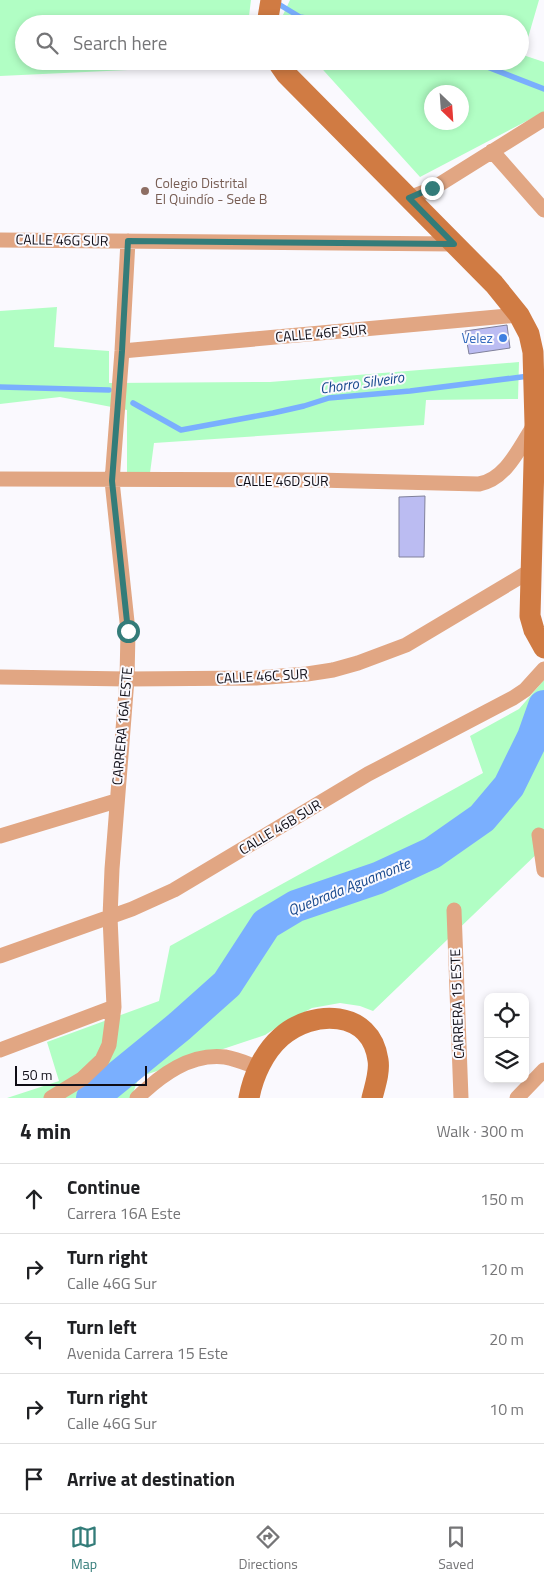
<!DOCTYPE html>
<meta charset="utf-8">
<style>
:root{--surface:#fff;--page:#f6f6f6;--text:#202124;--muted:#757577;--line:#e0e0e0;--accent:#337c79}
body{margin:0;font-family:"Titillium Web",sans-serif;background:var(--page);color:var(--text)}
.controls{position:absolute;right:15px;bottom:15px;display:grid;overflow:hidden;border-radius:10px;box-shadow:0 2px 8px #0003}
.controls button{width:45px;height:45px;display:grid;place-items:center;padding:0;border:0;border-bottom:1px solid var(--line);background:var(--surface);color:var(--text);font:25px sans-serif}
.compass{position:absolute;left:424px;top:85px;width:45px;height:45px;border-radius:50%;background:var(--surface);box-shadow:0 2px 8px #0003;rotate:155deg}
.scale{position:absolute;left:15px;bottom:12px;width:132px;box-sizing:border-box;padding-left:5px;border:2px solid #0f0d16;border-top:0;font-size:14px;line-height:18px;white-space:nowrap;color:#0f0d16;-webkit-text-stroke:4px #faf9fe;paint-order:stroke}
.stop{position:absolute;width:15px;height:15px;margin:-11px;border:4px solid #337c79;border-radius:50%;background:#fff}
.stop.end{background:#337c79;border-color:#fff;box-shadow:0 1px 5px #0008}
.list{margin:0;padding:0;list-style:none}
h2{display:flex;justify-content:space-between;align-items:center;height:65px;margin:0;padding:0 20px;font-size:21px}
h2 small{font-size:16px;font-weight:400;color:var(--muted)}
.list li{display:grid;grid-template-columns:32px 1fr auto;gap:15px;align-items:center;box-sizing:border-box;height:70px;padding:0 20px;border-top:1px solid var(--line)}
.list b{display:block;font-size:19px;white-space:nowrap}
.list p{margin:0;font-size:16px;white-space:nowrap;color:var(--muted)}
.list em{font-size:16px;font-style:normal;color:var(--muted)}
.icon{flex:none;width:28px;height:28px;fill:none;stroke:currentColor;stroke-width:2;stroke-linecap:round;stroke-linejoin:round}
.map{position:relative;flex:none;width:544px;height:1098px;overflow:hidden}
.search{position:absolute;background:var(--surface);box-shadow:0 2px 8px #0003;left:15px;right:15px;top:15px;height:55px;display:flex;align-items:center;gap:12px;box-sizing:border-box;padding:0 18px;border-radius:28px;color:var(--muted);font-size:19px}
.sheet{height:415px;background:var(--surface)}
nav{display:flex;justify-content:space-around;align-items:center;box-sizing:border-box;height:70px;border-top:1px solid var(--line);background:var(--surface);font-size:14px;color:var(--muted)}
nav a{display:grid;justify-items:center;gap:2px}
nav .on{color:var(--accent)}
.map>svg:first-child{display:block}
.green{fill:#b1fec4;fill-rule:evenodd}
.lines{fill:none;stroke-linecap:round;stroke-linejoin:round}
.stream{stroke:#7aaffe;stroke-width:5.5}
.river{stroke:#7aaffe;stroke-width:32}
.building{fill:#bbbcf2;stroke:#80819b}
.street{stroke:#e1a683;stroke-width:15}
.secondary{stroke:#d07b43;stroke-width:21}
.route{stroke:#337c79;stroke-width:6}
.education-dot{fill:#8d6e63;stroke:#faf9fe;stroke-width:2}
.shop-dot{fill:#3f7fe0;stroke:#faf9fe;stroke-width:2}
.labels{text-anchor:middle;stroke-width:4;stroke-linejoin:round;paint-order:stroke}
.education-label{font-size:14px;fill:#785e54;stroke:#faf9fe;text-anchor:start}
.street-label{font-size:14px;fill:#0f0d16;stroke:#faf9fe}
.shop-label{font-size:14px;fill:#366cbe;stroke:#faf9fe;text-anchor:end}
.water-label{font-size:15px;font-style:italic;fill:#17488d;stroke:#faf9fe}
</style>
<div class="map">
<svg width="544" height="1098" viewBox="0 0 544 1098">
<rect width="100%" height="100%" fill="#faf9fe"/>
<path class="green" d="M0,0H251L248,24H24V61H256V64L0,76Z
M290,0H539L523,55L544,62V112L420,177L315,61H520V24H286L283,15ZM432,92H462V122H432Z
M57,307L54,347L109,351V383L270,382L519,362L518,399L426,400L424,425L154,443L150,473L127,474V410L60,397L0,404V311Z
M544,680V847L373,1011L360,1006L340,1003L312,1008L285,1022L265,1035L139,1077L131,1098H7L59,1081L47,1042L159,1001L170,946L483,773L470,736L519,709Z"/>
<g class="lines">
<path class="stream" d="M275,2L300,17L341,24
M472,61L544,89
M0,387L109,390
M133,403L181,430L273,413L304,406L329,398L410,391L529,376"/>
<path class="river" d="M92,1098L180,1026L227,984L266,924L296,906L378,878L432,853L482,818L509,786L533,737L544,706"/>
</g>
<path class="building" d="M507,325L510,348L469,354L465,331Z
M425,496L424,557H399V497Z"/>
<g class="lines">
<path class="street" d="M492,151L544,210
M409,198L432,189L544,119
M0,240L454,244
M122,351L519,315
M0,479L317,480L479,484C507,479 520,446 535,424
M0,677L127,679L256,678L307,674L333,670L358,663L406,645L530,571
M539,835L544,870
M0,836L116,801
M454,910L461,1098
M0,956L132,909L174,890L368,774L513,698L525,690L544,669
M0,1050L114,1007
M51,1098L82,1079L102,1060L109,1045L114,1007L110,917L112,869L127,679L128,631L112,481L122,351L128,241
M137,1098C161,1075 190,1053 225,1057C237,1059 248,1064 259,1068
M517,1098L544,1070"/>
<path class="secondary" d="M267,24L271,0
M277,61L286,74L494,284L519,315L529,334L533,352L535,424L530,616L534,630L544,648
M249,1098C253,1076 264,1052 281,1037C312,1009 371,1009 378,1060C380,1072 375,1086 372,1098"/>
</g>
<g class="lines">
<path class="route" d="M128,631L112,481L122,351L128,241L454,244L409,198L432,188"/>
</g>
<circle class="education-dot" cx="145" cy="191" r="5"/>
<circle class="shop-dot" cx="503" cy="338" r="5"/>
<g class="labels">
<g class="education-label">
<text x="155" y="188">Colegio Distrital<tspan x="155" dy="16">El Quindío - Sede B</tspan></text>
</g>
<g class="street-label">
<text transform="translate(62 240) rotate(1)" y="5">CALLE 46G SUR</text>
<text transform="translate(321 333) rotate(-5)" y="5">CALLE 46F SUR</text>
<text x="282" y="486">CALLE 46D SUR</text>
<text transform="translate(262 676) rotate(-3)" y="5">CALLE 46C SUR</text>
<text transform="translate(122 726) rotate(-85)" y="5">CARRERA 16A ESTE</text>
<text transform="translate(280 827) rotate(-31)" y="5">CALLE 46B SUR</text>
<text transform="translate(457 1004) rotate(-92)" y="5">CARRERA 15 ESTE</text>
</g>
<g class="shop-label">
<text x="493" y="343">Velez</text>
</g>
<g class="water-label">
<text transform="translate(362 383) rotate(-8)" y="5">Chorro Silveiro</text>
<text transform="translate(349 887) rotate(-22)" y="5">Quebrada Aguamonte</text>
</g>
</g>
</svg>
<div class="controls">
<button><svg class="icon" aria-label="locate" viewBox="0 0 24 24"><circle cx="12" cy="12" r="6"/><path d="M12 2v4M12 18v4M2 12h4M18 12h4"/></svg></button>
<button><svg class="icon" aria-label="layers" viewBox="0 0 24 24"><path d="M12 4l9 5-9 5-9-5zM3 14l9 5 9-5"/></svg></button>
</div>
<svg class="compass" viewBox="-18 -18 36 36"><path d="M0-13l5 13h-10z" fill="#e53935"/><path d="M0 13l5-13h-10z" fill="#757577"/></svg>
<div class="scale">50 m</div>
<div class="stop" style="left:128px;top:631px"></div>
<div class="stop end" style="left:432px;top:188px"></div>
<div class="search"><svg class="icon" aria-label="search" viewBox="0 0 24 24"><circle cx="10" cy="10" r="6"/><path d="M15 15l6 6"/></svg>Search here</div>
</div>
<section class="sheet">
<h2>4 min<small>Walk · 300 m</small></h2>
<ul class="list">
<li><svg class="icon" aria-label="ahead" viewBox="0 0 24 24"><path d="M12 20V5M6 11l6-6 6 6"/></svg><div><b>Continue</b><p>Carrera 16A Este</p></div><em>150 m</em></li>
<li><svg class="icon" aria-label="right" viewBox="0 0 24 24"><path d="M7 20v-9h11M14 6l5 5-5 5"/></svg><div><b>Turn right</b><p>Calle 46G Sur</p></div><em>120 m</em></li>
<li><svg class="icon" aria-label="left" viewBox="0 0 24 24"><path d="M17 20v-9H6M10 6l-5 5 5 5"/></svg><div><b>Turn left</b><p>Avenida Carrera 15 Este</p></div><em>20 m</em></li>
<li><svg class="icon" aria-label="right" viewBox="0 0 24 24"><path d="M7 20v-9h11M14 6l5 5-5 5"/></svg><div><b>Turn right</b><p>Calle 46G Sur</p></div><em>10 m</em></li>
<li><svg class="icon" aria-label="arrive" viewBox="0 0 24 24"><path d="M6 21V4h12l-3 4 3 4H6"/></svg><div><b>Arrive at destination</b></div></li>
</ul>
</section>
<nav>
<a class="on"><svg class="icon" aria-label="map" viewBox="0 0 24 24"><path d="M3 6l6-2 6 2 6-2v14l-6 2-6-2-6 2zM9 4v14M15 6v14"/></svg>Map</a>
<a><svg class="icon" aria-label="directions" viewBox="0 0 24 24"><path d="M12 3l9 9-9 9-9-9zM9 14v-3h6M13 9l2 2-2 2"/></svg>Directions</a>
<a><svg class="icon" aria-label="saved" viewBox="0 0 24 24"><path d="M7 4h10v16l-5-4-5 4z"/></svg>Saved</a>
</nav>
